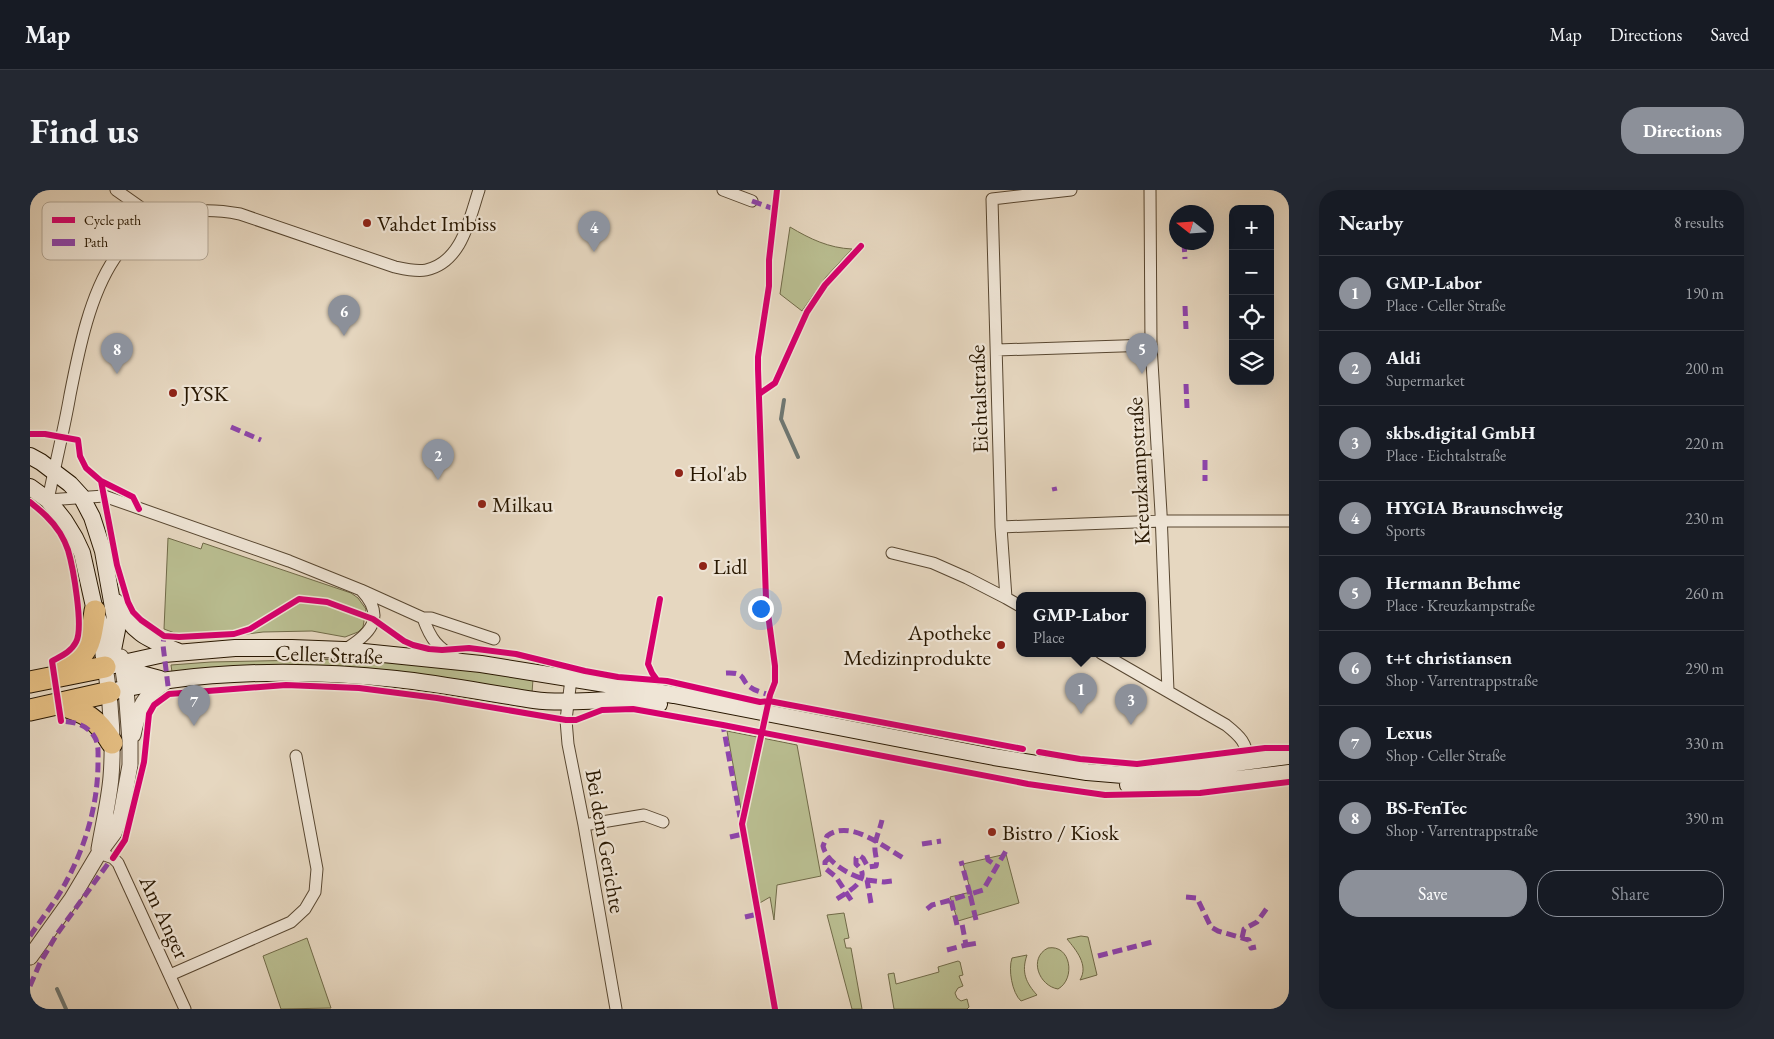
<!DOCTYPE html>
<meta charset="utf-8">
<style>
:root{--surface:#171b24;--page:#242831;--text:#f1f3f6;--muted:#9ea1a6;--line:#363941;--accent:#8c9099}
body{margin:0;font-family:"EB Garamond",serif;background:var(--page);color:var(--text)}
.controls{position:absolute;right:15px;top:15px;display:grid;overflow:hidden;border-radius:10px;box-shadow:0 5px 20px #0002}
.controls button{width:45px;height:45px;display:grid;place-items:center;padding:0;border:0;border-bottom:1px solid var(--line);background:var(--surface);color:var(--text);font:25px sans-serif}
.compass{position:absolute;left:1139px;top:15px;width:45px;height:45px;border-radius:50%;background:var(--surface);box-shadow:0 5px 20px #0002;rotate:287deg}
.you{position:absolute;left:730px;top:418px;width:18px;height:18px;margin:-12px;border:4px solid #fff;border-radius:50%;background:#1a73e8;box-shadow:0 0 0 8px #1a73e833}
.badge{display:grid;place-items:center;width:32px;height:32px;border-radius:50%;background:var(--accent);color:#fff;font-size:16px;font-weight:700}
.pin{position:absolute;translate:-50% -41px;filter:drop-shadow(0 1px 2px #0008)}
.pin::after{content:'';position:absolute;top:26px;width:18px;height:15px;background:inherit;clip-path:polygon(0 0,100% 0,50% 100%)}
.popup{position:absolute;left:986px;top:402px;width:130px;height:65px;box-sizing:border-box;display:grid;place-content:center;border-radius:10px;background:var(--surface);filter:drop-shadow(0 1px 4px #0005);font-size:16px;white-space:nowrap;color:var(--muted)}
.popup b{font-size:19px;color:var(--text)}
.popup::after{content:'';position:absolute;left:50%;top:100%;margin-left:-10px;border:10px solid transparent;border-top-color:var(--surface)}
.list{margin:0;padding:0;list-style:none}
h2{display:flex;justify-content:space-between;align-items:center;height:65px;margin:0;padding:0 20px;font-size:21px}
h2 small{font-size:16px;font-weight:400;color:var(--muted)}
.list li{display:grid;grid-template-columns:32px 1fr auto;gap:15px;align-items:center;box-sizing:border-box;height:75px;padding:0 20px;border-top:1px solid var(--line)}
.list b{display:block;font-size:19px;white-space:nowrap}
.list p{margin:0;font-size:16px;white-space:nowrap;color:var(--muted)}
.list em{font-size:16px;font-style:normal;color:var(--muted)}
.actions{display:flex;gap:10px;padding:15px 20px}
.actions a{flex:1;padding:11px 0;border:1px solid var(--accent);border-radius:20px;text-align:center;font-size:18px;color:var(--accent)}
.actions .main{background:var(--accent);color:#fff}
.icon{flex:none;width:28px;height:28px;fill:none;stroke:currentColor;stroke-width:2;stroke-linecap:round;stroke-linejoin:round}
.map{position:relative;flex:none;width:1259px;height:819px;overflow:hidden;border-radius:20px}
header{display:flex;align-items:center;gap:30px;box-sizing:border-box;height:70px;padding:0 25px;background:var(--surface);border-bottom:1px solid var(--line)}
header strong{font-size:24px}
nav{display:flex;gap:28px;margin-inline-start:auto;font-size:18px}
.intro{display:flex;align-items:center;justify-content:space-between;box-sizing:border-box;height:120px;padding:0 30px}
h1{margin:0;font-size:35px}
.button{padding:12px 22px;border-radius:20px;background:var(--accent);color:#fff;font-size:18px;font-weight:700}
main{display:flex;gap:30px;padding:0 30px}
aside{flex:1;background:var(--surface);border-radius:20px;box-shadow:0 5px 20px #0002}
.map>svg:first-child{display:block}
.green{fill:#b9bd90;stroke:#706a48}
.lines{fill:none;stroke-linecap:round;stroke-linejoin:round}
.stream{stroke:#6e7772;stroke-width:4}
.minor-casing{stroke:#584731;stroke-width:13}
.tertiary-casing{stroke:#584731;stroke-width:17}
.secondary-casing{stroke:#281701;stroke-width:18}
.motorway-casing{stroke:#281701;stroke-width:23}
.minor{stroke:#efe5d6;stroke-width:11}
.tertiary{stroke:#efe5d6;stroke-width:15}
.secondary{stroke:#efe5d6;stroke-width:16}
.motorway{stroke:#e3bc80;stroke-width:21}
.quiet{stroke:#8e44ad;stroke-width:5;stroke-dasharray:10 5;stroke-linecap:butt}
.cycleway-casing{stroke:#efe5d6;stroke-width:9}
.cycleway{stroke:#d6006c;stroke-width:6}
.poi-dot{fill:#8f2418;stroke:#efe5d6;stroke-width:2}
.labels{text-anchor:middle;stroke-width:4.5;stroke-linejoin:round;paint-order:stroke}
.poi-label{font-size:22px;fill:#281701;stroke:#efe5d6;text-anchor:start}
.street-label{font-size:22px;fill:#281701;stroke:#efe5d6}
.key{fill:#efe5d6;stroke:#b3a796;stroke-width:1}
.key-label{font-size:14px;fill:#281701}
</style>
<header>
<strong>Map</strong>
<nav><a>Map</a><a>Directions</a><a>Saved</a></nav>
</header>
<div class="intro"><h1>Find us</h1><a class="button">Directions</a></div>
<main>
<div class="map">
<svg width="1259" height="819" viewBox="0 0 1259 819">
<rect width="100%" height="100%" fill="#e6d7c0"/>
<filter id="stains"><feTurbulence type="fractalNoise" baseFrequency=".004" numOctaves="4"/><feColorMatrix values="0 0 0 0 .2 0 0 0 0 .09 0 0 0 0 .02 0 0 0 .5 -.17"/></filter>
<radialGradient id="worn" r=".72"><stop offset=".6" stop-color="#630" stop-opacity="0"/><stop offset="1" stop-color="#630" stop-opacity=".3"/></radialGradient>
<path class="green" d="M760,37C780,49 799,58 822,59L796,87L772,121L750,104Z
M138,348L171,359L173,353L321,403L328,408L336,419L333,437L328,442L315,447L282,441L233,442L209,445L200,442L150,445L134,439Z
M322,469L398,475L503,489L502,503L142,482L141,475L181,472Z
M697,541L767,555L791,686L747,695L744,730L740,707L728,714Z
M976,664L989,713L928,731L920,707L941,702L933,674Z
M814,723L819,748L814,749L816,758H821L832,819H822L797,725Z
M1051,746L1058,747L1067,785L1050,790C1059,775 1046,760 1037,749Z
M277,748L301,818L251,819L233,766Z
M1018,758C1041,754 1046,789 1028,799C1009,796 998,768 1018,758Z
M997,765C991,782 996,793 1007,805L991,811C982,803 978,779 982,768Z
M928,771L930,772L933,785L929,786L933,796L928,798L925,803L927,808L931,811L937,809L939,817L937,819H864L858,784L864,783L866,794L909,782L908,777Z"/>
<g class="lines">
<path class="stream" d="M754,210L751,229L768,267
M27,799L36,819"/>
<defs>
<path id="minor" d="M86,0L113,19L123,32
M449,0C439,30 432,72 396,80C386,82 374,79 365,77L210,24C82,0 59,108 40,205C34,240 25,275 18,310L74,306L259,371L331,400L393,428H401L464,449
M693,0L722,11
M1120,0L1121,155L1131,323L1138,501
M967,160L1121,155
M971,337L1132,331H1259
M862,363L903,373L937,388L976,408
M990,416L976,408L971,337L962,9L1041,0
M393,428C401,450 407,457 427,469
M314,460C339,445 357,428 332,401
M1071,463L1196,535C1211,547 1216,552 1219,572
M541,489L536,530L538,554L554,635L586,819
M554,635L614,625L633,632
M69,663L83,668L88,673L155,819
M140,785L261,732L275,719L285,702L287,679L266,566"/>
<path id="tertiary" d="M69,441C78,490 85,537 81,587C79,611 73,635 69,659
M103,545C110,515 111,508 137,491
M0,767L41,710L69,663L84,643L91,625L100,575V551L96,499L91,467"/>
<path id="secondary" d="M0,266L11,272L40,294L51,306L62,327L73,361L87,440L82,465
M0,297L18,310L34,330L45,348L52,363L65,421L79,456L90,475L100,481L130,489
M86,412C103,444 118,449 149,462
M75,477L134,464L205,458H262L314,460L451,474L644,505L964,567L1057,582L1093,585L1123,584L1259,566
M80,502C99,498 119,493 139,490C214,480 291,481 366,489C412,494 458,503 504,510C532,514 560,510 587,510C601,510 615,512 629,514
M1098,595H1155L1259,583"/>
<path id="motorway" d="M24,487C58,462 59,463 65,421
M0,492L75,477
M28,514C55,522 67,528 82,553
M0,520L80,502"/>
</defs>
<use href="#minor" class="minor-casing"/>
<use href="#tertiary" class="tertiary-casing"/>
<use href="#secondary" class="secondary-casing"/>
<use href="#motorway" class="motorway-casing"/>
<use href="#minor" class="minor"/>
<use href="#tertiary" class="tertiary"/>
<use href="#secondary" class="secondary"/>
<use href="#motorway" class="motorway"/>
<path class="quiet" d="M722,11L744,19
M1154,52L1155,69
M1155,116L1156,139
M1156,194L1157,218
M201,237L231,250
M1175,270V291
M1024,297L1025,301
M130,444L134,446L133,455L139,504
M696,483C717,482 710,490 720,497C725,501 734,503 740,505
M690,534L693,535L710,627
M700,647L713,644
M892,654L911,651
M957,665L958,670L968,677
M800,667L795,672V678L806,687L823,713
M837,690L854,692L862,691L863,693
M1156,707L1167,708L1181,737L1188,741L1219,750L1221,758L1226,757
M807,709C818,702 844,688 826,674V668L830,666L833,668L838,677L846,676C848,670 844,663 845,655C846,647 850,639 852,630
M841,713L837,690C822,686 797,674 793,656L797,646C820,628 855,658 875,669
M897,719L902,715L921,710
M715,727L728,724
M946,730L940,704L953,700L977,659
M927,735L921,710L940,704L931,671
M0,746C12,728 26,711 36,692C56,655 68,614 68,572C68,563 69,553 64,546C56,534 44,532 31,531L30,528
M1212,748L1214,739L1227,732L1237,718
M936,755L948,753
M917,760L936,755L932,734
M1068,766L1126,751
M0,796L10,773L27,744L85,664"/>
<defs>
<path id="cycleway" d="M729,204L745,193L777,122L795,95L831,56
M0,244H15L48,250L50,266L56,278L71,291L103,307L109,319
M71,291L87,375L98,412L103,422L111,430L134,446L149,447L204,444L220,439L269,409L297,412L343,429L374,451L383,455L399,459L412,460L439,458L486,464L555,481L588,487L637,491L730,512L739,511L993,559
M0,312C11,321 22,330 30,343C33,348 36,354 38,360C43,377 54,438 46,452C41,462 31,466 22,471L31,531
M627,490L622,483L618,474L630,409
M1009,562L1050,569L1107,574L1235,558H1259
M83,668L95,650L114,572L119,524L124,515L139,504L256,495L329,498L407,508L536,530H546L572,520L603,519L693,535L998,594L1075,605L1170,603L1259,592
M745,819L712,634L740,505L745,492V476L736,409L728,179V167L739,96V70L747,0"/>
</defs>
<use href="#cycleway" class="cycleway-casing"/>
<use href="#cycleway" class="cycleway"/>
</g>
<g class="poi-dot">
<circle cx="337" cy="33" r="5"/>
<circle cx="143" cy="203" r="5"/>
<circle cx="649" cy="283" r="5"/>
<circle cx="452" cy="314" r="5"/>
<circle cx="673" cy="376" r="5"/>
<circle cx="971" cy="455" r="5"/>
<circle cx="962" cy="642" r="5"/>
</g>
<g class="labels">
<g class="poi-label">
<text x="347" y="41">Vahdet Imbiss</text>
<text x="153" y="211">JYSK</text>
<text x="659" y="291">Hol'ab</text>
<text x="462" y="322">Milkau</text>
<text x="683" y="384">Lidl</text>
<text x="961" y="450" text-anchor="end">Apotheke<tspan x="961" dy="25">Medizinprodukte</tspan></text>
<text x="972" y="650">Bistro / Kiosk</text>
</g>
<g class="street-label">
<text transform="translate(948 209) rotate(-92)" y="8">Eichtalstraße</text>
<text transform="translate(1108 281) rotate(-93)" y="8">Kreuzkampstraße</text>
<text transform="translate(299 464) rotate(2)" y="8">Celler Straße</text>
<text transform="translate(576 651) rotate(80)" y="8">Bei dem Gerichte</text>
<text transform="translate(135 727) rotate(65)" y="8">Am Anger</text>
</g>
</g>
<rect x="12" y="12" width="166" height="58" rx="8" class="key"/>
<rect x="22" y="27" width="23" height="6" fill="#d6006c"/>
<rect x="22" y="49" width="23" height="7" fill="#8e44ad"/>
<g class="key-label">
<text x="54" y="35">Cycle path</text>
<text x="54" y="57">Path</text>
</g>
<rect width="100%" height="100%" filter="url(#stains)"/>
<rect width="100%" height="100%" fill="url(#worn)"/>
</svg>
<div class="controls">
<button>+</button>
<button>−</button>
<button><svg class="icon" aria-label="locate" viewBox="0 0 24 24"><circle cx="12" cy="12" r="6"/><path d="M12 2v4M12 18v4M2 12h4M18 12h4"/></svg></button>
<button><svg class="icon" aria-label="layers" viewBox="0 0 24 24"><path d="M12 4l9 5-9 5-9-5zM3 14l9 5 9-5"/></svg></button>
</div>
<svg class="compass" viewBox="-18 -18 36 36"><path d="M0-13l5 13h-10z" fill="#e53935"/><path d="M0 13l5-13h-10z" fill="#9ea1a6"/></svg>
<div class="you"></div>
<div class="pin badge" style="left:1051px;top:524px">1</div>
<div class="popup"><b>GMP-Labor</b>Place</div>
<div class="pin badge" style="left:408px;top:290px">2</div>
<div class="pin badge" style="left:1101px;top:535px">3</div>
<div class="pin badge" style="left:564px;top:62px">4</div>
<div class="pin badge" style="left:1112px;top:184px">5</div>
<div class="pin badge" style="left:314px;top:146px">6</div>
<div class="pin badge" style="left:164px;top:536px">7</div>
<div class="pin badge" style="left:87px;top:184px">8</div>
</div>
<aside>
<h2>Nearby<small>8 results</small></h2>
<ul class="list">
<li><span class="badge">1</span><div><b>GMP-Labor</b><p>Place · Celler Straße</p></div><em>190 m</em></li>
<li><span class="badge">2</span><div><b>Aldi</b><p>Supermarket</p></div><em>200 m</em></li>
<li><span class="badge">3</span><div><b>skbs.digital GmbH</b><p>Place · Eichtalstraße</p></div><em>220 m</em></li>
<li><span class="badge">4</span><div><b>HYGIA Braunschweig</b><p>Sports</p></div><em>230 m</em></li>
<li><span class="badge">5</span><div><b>Hermann Behme</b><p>Place · Kreuzkampstraße</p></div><em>260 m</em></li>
<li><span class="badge">6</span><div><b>t+t christiansen</b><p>Shop · Varrentrappstraße</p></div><em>290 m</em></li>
<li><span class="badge">7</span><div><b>Lexus</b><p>Shop · Celler Straße</p></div><em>330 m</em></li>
<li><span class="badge">8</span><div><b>BS-FenTec</b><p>Shop · Varrentrappstraße</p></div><em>390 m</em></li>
</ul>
<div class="actions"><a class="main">Save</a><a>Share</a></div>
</aside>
</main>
